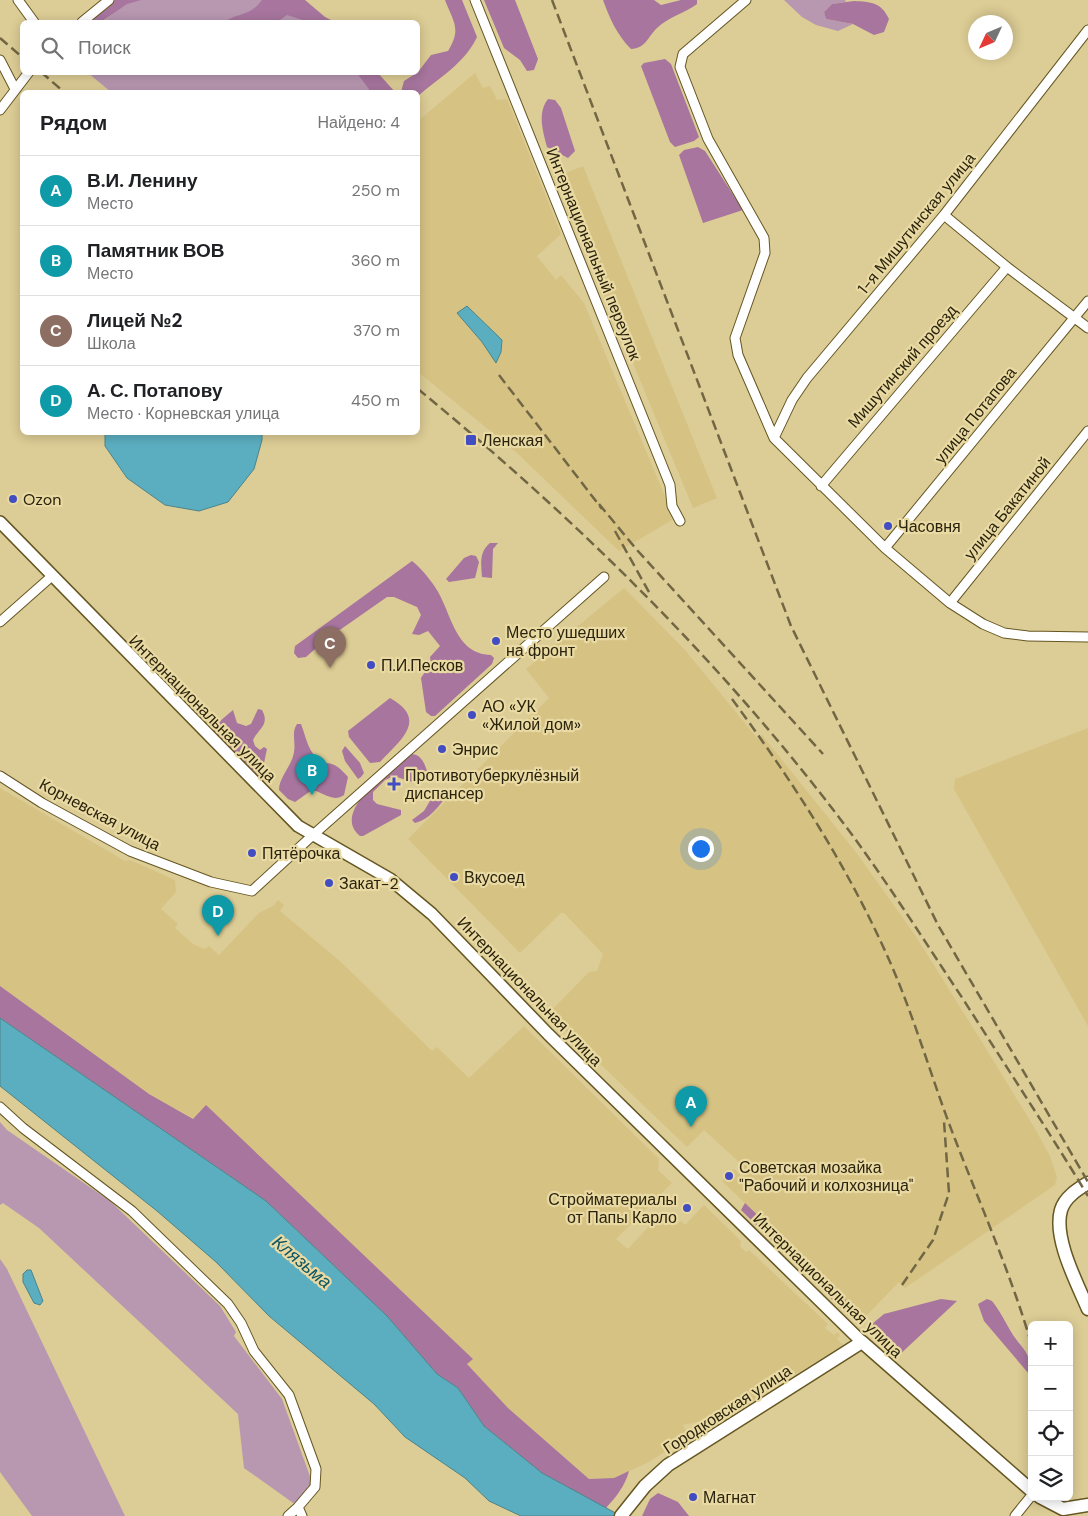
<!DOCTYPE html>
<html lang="ru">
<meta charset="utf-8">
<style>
:root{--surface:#fff;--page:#f6f6f6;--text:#202124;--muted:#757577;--line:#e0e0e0;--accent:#111827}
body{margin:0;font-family:"DM Sans",sans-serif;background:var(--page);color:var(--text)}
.controls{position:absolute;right:15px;bottom:15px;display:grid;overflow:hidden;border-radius:8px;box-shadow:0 2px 12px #0003}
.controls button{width:45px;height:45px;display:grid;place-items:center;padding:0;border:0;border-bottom:1px solid var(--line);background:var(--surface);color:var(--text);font:25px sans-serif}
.compass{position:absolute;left:968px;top:15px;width:45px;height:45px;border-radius:50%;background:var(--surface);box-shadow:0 2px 12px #0003;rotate:226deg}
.you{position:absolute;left:700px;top:848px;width:18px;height:18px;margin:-12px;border:4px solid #fff;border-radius:50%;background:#1a73e8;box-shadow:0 0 0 8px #1a73e833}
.badge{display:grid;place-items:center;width:32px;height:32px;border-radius:50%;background:var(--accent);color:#fff;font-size:16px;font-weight:700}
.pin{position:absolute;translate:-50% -41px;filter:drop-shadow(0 1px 2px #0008)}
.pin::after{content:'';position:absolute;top:26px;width:18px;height:15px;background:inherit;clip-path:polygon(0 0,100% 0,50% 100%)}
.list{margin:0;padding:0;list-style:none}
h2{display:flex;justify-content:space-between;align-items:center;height:65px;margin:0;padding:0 20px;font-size:21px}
h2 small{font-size:16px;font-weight:400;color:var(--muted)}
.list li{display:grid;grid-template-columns:32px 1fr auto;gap:15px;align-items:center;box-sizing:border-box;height:70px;padding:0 20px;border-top:1px solid var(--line)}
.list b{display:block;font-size:19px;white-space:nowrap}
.list p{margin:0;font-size:16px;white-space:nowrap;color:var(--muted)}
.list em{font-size:16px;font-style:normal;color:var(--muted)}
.icon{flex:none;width:28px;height:28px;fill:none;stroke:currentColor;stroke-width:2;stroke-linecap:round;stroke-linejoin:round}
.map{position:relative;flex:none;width:1088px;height:1516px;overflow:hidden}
.search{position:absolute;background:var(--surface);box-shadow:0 2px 12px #0003;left:20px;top:20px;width:400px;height:55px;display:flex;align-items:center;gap:12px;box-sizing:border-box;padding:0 18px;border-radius:8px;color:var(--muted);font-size:19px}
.panel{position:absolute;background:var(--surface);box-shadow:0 2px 12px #0003;left:20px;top:90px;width:400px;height:345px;border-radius:8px}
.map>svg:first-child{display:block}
.built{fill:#d6c384}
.green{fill:#b897b1}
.forest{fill:#a7759e}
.water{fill:#5baec0;stroke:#4c848a}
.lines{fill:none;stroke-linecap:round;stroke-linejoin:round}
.minor-casing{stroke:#655622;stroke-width:11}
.tertiary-casing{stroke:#655622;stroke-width:14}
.secondary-casing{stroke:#655622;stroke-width:15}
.minor{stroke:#fff;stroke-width:9}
.tertiary{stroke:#fff;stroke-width:11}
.secondary{stroke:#fff;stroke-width:12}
.rail{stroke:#726744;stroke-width:2.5;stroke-dasharray:10 5;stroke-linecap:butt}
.poi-dot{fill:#424dc1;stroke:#e9d9a2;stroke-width:2}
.labels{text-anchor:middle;stroke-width:4.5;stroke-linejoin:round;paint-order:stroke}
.street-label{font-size:16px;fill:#2a230d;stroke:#e9d9a2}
.poi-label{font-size:16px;fill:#2a230d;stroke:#e9d9a2;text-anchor:start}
.water-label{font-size:18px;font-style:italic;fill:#0e5663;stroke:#e9d9a2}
</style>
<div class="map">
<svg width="1088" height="1516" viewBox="0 0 1088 1516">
<rect width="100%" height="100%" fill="#dccc95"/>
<path class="built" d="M475,73L483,88L490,86L497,100L507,99L561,234L537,256L556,280L561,275L584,303L664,494L672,520L619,551L516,452L418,372V121Z
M583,166L717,498L693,508L556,177Z
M624,588L685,650L757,738L762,735L855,851L915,935L985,1047L1034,1127L1050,1156L1057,1177L1055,1185L905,1288L899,1282L864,1318L722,1181L734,1169L742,1177L747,1172L739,1162L704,1130L687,1147L548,1014L589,972L597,971L603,954L564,913H561L520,953L408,839L549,698L526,669Z
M1088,728V1026L954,789L955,779Z
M0,788L125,861L130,860L175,880L176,892L161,909L178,924L175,928L193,944L205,949L209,946L219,955L259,913L273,906L278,900L284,905L280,911L341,962L432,1051L437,1047L469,1078L524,1026L659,1159L658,1170L672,1183L616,1239L628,1249L662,1212L676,1225L681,1221L685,1225L704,1205L741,1241L740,1246L746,1252L749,1250L828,1324L825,1328L834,1335L837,1332L840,1335L837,1339L843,1345L724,1418L706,1427L701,1421L683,1425L689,1437L647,1463L614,1478L589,1479L508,1408L467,1364L472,1358L206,1106L194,1119L149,1094L0,986Z"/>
<path class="green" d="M130,0H304L324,22H102Z
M784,0H845L846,2L832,4L824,12L826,19L853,24L838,31L816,25L802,17Z
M88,73H369L388,92H111Z
M0,1122L7,1130L110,1201L220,1306L236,1332L234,1336L282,1399L312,1482L296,1505L244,1468L238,1414L39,1228L3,1203L0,1205Z
M0,1259L7,1269L125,1516H32L0,1472Z"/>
<path class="forest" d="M115,0H141L127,4L101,22H89Z
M262,0H305L325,17L335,22H309L287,15L277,22H224C238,13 251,16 262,0Z
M445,0H462L477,37C465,63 439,78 418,96V92H401L404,81L418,72L431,55L448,51C462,29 453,21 445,0Z
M484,0H515L538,59L534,70L527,71L520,60L504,48Z
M603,0H654L661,5L681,0H697V4C685,13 668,17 657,28C647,38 646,48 631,49C617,35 610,19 603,0Z
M854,1C871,2 881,2 889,19L884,32L874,35L853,24L826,19L824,12L832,4Z
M665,59L671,64L699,137L694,141L675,147L670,142L641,66L644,63Z
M357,73H378L395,92H371Z
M548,99L555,100L561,108L575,151L568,158L547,147C543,132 537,113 548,99Z
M698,147L705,151L743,210L703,223L679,155L684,150Z
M490,543H498L493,549L492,578L482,577C481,564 479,552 490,543Z
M471,555L476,556L479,562L475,578L449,582L446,579L464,558Z
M412,561C421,568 429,578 435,587C452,612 454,654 491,655L494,658L492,664L435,716H431L426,712L421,678L431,663L430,657L440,646L428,631L419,635L412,634L421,615L417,607L394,597H387L324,641L306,657L298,658L294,653L295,646Z
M390,698C429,720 400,740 380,762L370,763L349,737L348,731Z
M258,709L262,710C270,725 259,728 253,740L255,746L260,750L264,747L267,749L264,763L267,779L264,782L215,734L213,727L233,710L237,723L246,726L251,724Z
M297,724H301C307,740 308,752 322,763C335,762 340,768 348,777L344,795C333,803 323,792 312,790L295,802L288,799L279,790C279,777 292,766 294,752C296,742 291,733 297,724Z
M345,746L360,763L364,773L361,777L358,779L345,761L342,751Z
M412,754C421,755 424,762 427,771L417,781L412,782L394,776L385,780L373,792V800L377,804L401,810V815L363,836H360C329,811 394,768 412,754Z
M437,789H443L448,794C440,805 429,820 415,823L412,820L424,811Z
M0,986L149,1094L193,1119L206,1105L473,1359L467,1364L508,1408L589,1479L614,1478L629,1471C625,1486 616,1497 606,1508L542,1473L484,1426L458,1388L437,1374L387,1316L266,1201L0,1018Z
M745,1203L857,1311L847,1314L741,1210Z
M941,1299L957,1301L896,1358L866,1329L884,1314Z
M987,1299L992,1301C1001,1312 1006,1324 1013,1335C1023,1350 1032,1353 1029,1374L984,1321L978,1304Z
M658,1493L678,1502L689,1516H642L650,1499Z"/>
<path class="water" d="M467,306L502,340L501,352L496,363L482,342L457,313Z
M262,433V440L254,469L228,502L199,511L165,505L127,478L105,446V433Z
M0,1018L266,1201L387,1316L437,1374L458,1388L484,1426L542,1473L621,1516H521L489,1501L465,1478L405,1437L374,1404L269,1316L216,1262L157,1211L0,1086Z
M27,1270H31L43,1301L40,1305L34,1303L23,1282V1274Z"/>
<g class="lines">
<defs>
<path id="minor" d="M18,0L34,22
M475,0L670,485L672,506L680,521
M746,0L683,54L680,67L708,139L764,238L765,253L735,338L738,355L774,438L885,548L950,603L983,624L1004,633L1028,636L1088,637
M82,22L109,0
M0,60L15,89
M0,110L29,72
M944,215L1007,267L1088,328
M774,438L792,400L807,378L944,215L1088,30
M821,486L1007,267
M885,548L1088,301
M950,603L1088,431
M0,622L52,576
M0,776L42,803L130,851L211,882L252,891L313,835L604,577
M0,1107L23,1128L132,1211L228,1304L241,1323L254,1351L289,1395L316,1469L315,1487L298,1507L302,1516
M288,1516L298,1507
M1015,1516L1032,1495"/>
<path id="tertiary" d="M0,522L298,826L390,879L432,914L548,1034L862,1342"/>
<path id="secondary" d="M1088,1183C1078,1189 1065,1197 1061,1210C1053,1238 1077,1283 1088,1309
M1040,1497L1063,1509L1088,1505
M621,1516L645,1486L668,1465L862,1342L1032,1491"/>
</defs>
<use href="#minor" class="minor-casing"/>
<use href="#tertiary" class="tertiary-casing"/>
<use href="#secondary" class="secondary-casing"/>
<use href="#minor" class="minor"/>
<use href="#tertiary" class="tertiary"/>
<use href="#secondary" class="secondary"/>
<path class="rail" d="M552,0L791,626L938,925L1088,1182
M0,38L22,57
M41,72L64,92
M499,375L602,509
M418,389C576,519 724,664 847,828C888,883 925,942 963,999C1005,1065 1048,1130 1088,1196
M599,504L637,550L823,754
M615,531L650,594
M732,699C791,779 845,862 886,953C913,1012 930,1074 953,1134C980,1204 1011,1274 1032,1346
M902,1285L933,1240L949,1193L944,1121
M1030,1465L1032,1460"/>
</g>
<g class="poi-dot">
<rect x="465" y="434" width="12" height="12" rx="2.5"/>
<circle cx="13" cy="499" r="5"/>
<circle cx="888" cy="526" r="5"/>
<circle cx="496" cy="641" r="5"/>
<circle cx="371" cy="665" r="5"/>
<circle cx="472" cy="715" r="5"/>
<circle cx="442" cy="749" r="5"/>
<path d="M391.5 776.5h5v5h5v5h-5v5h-5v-5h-5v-5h5z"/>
<circle cx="252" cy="853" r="5"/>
<circle cx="454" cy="877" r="5"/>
<circle cx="329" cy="883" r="5"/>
<circle cx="729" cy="1176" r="5"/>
<circle cx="687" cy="1208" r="5"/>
<circle cx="693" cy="1497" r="5"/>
</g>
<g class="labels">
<g class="street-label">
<text transform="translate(916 223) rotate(-51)" y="6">1-я Мишутинская улица</text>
<text transform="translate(594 254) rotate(68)" y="6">Интернациональный переулок</text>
<text transform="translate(902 366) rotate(-49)" y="6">Мишутинский проезд</text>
<text transform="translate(975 415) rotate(-51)" y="6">улица Потапова</text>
<text transform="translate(1007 508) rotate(-51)" y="6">улица Бакатиной</text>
<text transform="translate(203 708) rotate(45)" y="6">Интернациональная улица</text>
<text transform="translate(100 814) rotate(28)" y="6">Корневская улица</text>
<text transform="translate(530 991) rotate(46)" y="6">Интернациональная улица</text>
<text transform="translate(828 1285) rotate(44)" y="6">Интернациональная улица</text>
<text transform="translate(727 1409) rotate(-33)" y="6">Городковская улица</text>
</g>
<g class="poi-label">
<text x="482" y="446">Ленская</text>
<text x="23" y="505">Ozon</text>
<text x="898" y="532">Часовня</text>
<text x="506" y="638">Место ушедших<tspan x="506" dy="18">на фронт</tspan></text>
<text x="381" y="671">П.И.Песков</text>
<text x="482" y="712">АО «УК<tspan x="482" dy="18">«Жилой дом»</tspan></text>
<text x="452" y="755">Энрис</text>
<text x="405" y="781">Противотуберкулёзный<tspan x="405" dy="18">диспансер</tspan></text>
<text x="262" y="859">Пятёрочка</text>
<text x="464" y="883">Вкусоед</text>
<text x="339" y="889">Закат-2</text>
<text x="739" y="1173">Советская мозайка<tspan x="739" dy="18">"Рабочий и колхозница"</tspan></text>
<text x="677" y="1205" text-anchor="end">Стройматериалы<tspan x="677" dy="18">от Папы Карло</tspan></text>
<text x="703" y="1503">Магнат</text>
</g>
<g class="water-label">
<text transform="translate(302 1262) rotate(40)" y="6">Клязьма</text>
</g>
</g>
</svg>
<div class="controls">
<button>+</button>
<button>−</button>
<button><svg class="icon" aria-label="locate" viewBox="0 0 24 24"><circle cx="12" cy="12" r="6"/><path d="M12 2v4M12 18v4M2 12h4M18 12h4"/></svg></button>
<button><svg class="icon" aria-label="layers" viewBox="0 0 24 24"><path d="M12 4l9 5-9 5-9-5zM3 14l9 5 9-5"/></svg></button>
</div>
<svg class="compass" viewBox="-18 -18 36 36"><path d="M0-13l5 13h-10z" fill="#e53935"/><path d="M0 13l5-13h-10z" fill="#757577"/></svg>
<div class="you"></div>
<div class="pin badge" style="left:691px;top:1127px;background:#0f9aa8">A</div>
<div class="pin badge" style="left:312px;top:795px;background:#0f9aa8">B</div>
<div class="pin badge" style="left:330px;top:668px;background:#8d6e63">C</div>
<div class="pin badge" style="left:218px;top:936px;background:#0f9aa8">D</div>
<div class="search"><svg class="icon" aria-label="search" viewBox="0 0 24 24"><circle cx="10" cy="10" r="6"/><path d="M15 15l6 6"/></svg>Поиск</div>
<section class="panel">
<h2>Рядом<small>Найдено: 4</small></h2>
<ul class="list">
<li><span class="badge" style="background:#0f9aa8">A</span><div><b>В.И. Ленину</b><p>Место</p></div><em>250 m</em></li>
<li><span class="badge" style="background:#0f9aa8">B</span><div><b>Памятник ВОВ</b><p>Место</p></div><em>360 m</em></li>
<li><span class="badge" style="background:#8d6e63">C</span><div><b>Лицей №2</b><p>Школа</p></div><em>370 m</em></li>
<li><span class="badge" style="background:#0f9aa8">D</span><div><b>А. С. Потапову</b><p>Место · Корневская улица</p></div><em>450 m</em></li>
</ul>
</section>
</div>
